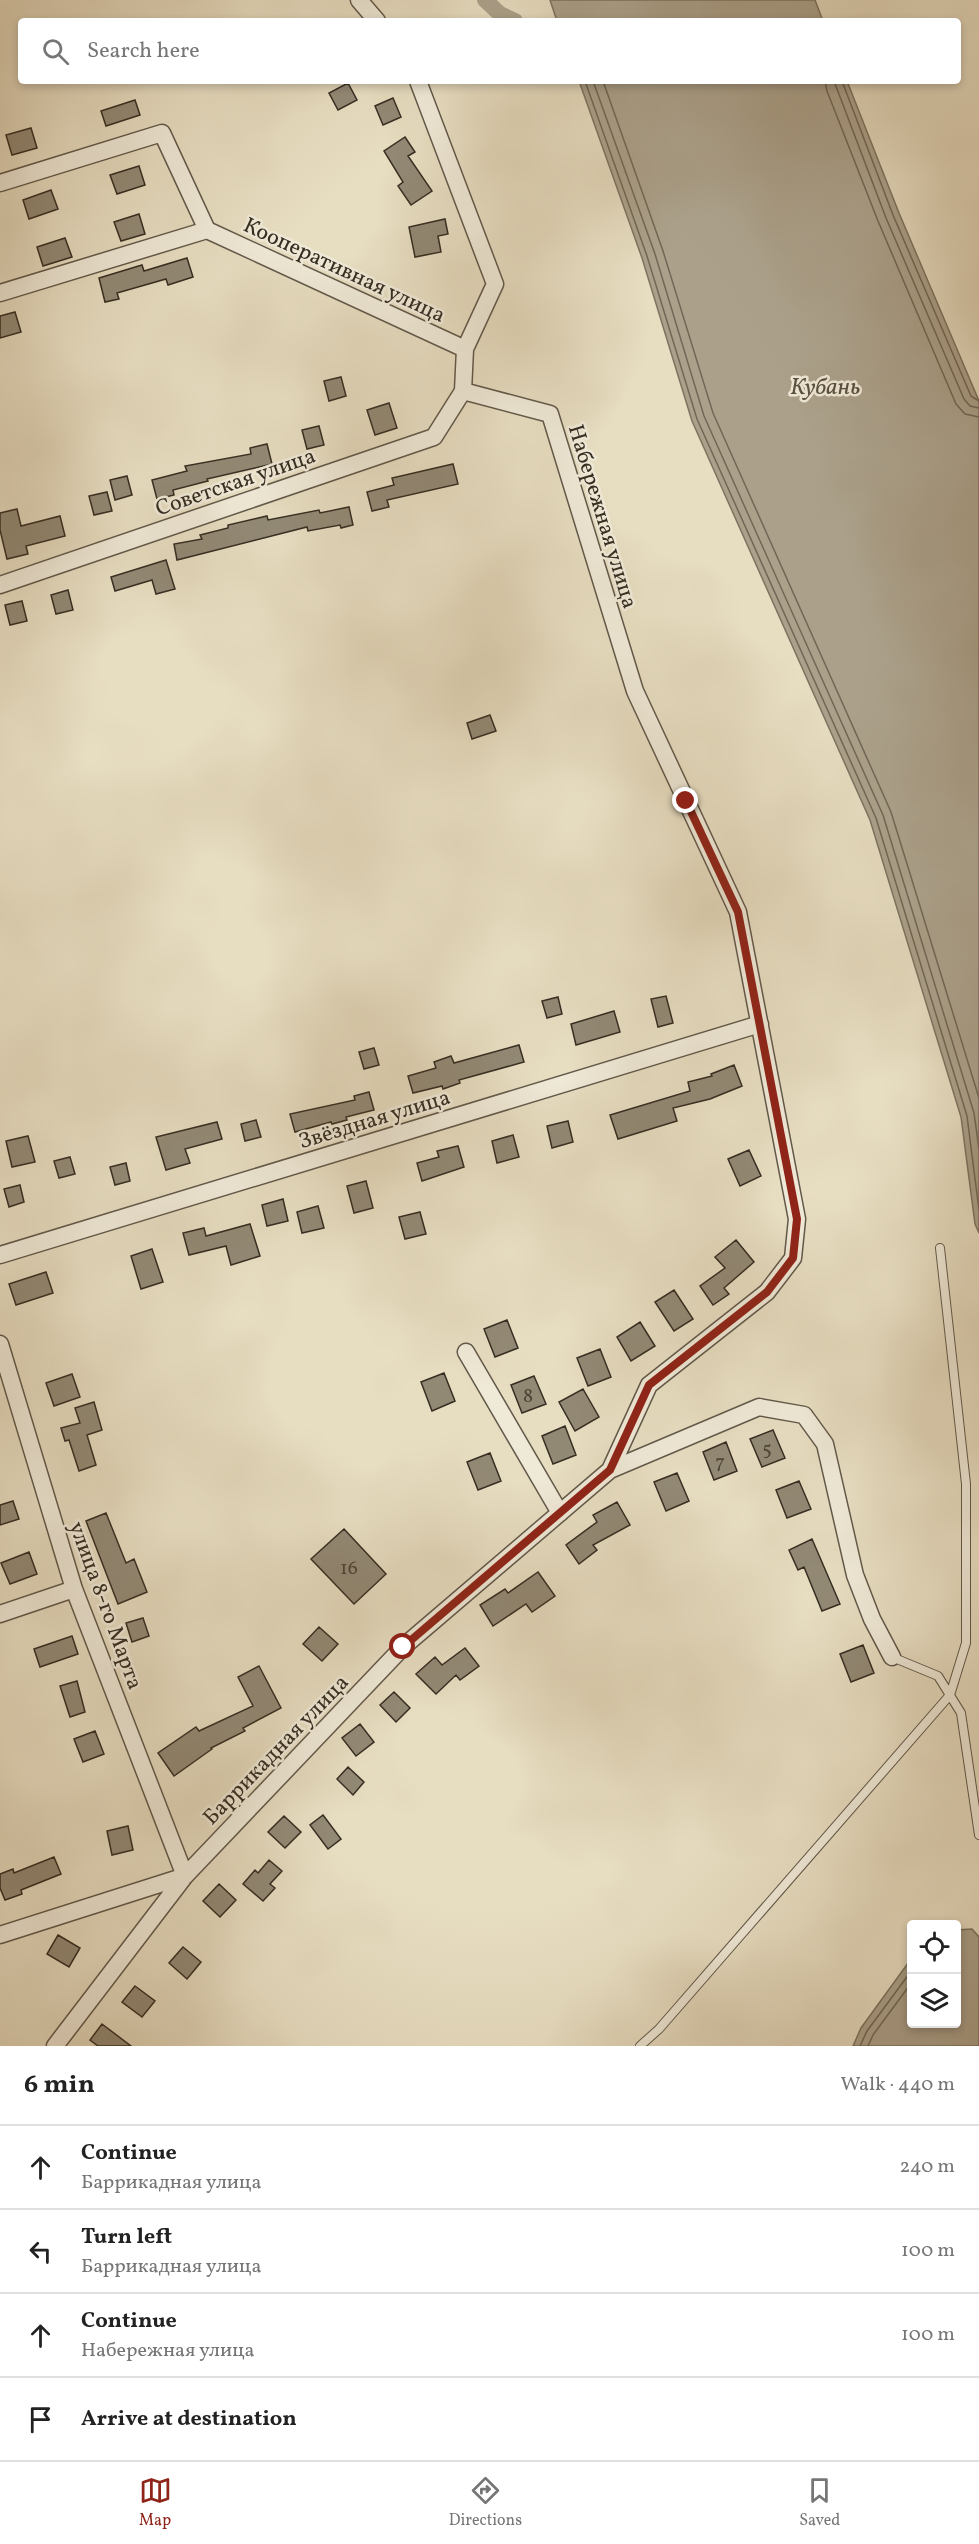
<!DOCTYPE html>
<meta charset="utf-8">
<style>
:root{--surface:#fff;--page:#f6f6f6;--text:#222;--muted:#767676;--line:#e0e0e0;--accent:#8f2418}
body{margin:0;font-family:Vollkorn,serif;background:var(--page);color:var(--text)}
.controls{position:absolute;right:18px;bottom:18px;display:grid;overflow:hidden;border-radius:6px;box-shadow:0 3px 9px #0003}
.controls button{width:54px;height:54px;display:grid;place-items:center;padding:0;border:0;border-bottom:2px solid var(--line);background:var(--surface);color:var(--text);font:30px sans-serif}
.stop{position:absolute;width:18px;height:18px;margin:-14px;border:4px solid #8f2418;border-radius:50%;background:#fff}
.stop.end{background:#8f2418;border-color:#fff;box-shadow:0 2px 6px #0008}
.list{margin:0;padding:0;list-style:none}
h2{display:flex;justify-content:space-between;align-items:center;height:78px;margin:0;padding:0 24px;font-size:26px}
h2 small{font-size:20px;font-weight:400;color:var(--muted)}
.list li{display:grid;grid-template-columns:39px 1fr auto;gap:18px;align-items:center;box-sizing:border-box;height:84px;padding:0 24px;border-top:2px solid var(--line)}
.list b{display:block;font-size:22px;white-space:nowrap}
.list p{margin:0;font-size:20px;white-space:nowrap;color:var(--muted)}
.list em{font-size:20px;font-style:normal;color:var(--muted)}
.icon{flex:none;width:33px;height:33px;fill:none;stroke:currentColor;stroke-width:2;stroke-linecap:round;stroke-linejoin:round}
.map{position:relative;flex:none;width:979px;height:2046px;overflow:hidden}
.search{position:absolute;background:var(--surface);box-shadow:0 3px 9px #0003;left:18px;right:18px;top:18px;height:66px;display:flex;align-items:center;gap:15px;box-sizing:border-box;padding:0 21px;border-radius:6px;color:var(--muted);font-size:22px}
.sheet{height:414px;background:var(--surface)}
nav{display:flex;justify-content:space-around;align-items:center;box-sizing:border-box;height:84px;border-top:2px solid var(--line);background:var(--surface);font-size:16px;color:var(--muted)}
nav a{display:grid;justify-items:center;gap:3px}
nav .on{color:var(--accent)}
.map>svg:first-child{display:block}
.water{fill:#aba18b;stroke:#7c7361;stroke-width:1.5}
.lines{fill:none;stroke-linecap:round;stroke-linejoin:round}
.shore{stroke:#706756;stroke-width:1.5}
.canal{stroke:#aba18b;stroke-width:16}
.building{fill:#928975;stroke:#362d22;stroke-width:1.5}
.service-casing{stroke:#62594a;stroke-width:10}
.minor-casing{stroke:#62594a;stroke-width:19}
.service{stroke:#efe9d7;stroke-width:8}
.minor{stroke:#efe9d7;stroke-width:16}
.route{stroke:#8f2418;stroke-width:8}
.labels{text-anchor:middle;stroke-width:5;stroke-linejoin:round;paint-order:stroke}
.number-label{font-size:20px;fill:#4d4437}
.street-label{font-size:22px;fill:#362d22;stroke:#efe9d7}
.water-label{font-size:24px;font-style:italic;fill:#595042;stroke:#efe9d7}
</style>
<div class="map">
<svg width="979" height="2046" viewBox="0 0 979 2046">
<rect width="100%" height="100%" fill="#e7ddc1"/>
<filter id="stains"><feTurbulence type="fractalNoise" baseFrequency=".00333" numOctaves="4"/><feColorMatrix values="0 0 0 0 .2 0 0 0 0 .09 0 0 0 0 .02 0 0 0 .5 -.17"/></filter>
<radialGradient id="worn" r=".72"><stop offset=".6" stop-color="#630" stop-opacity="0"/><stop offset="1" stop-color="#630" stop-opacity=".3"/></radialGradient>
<path class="water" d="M550,0H815L823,21H557Z
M579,81H847L899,213L979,401V1233L975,1224L961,1117L870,820L692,421L642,258Z
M972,1929L979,1937V2046H853L861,2028L911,1959L912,2024H956L957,1930Z"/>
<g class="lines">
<path class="shore" d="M585,81L647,256L697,419L876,818L967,1116L979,1210
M593,81L655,254L704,416L883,815L974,1113L979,1149
M603,81L663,251L713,413L891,812L979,1098
M825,81L827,91L878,221L956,404L965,414L979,417
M834,81L886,218L964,399L970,406L979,408
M842,81L893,215L971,396L979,401
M860,2046L867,2031L912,1970
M868,2046L873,2035L912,1982"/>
<path class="canal" d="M485,0L500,14L515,21"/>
</g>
<path class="building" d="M348,83L357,100L338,110L329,93Z
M393,98L401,117L383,125L375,106Z
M135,100L140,115L106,126L101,111Z
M31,128L37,148L12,155L6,135Z
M405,137L415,152L408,156L432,191L411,205L398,186L403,182L384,151Z
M139,166L145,185L117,194L110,175Z
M51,190L58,209L29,219L23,200Z
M139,214L145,234L121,241L114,222Z
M445,219L448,234L438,236L441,252L415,257L409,227Z
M65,238L72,257L43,266L37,247Z
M187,258L193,277L168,285L166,279L117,293L119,299L105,302L99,278L142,265L144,271Z
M15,312L21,332L0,338V316Z
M341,377L346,396L329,401L324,381Z
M389,403L397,428L375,435L367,410Z
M319,426L324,445L307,449L302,430Z
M267,444L272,464L207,479L208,481L173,490L174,495L157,499L152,480L187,471L185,466L251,454L250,448Z
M453,464L458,484L387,500L389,507L372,511L367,492L394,485L392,478Z
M127,476L132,495L115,500L110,480Z
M107,492L112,511L94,515L89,496Z
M349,507L353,525L341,528L340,525L308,531L307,527L177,560L174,544L202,539L200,535L228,528V525L267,516L268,520L319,510L320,513Z
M17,509L21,526L60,516L65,536L26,546L28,554L7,559L0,530V513Z
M166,560L175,589L156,594L152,580L115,591L111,577Z
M68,590L73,610L56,614L51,595Z
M22,601L27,621L10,625L5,605Z
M490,715L496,731L472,739L467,723Z
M666,996L673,1023L658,1027L651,999Z
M558,997L562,1014L547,1018L542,1001Z
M614,1011L620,1032L576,1045L571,1024Z
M519,1045L524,1062L459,1080L460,1083L443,1089L442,1086L413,1093L408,1076L436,1068L434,1062L451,1056L454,1063Z
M374,1048L379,1065L364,1069L359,1052Z
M734,1065L742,1086L710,1099L673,1108L677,1121L618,1139L610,1115L690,1091L688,1082L712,1076L711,1074Z
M369,1092L374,1110L346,1117L347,1120L332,1124L331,1122L295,1132L290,1114L355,1100L354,1096Z
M256,1120L261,1137L245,1141L241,1124Z
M568,1121L573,1142L552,1148L547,1126Z
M217,1122L222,1139L185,1149L190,1163L166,1170L156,1137Z
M513,1135L519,1157L497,1163L492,1141Z
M28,1136L35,1162L12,1167L6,1141Z
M458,1146L464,1167L422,1181L417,1163L439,1157L437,1151Z
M749,1150L761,1176L740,1186L728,1159Z
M70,1157L75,1174L59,1178L54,1161Z
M126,1163L130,1181L115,1185L110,1167Z
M366,1181L373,1208L354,1213L347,1186Z
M20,1185L24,1202L9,1207L4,1189Z
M283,1199L288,1221L267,1226L262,1205Z
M318,1206L324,1228L302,1233L297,1212Z
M420,1212L426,1234L405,1239L399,1217Z
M250,1224L260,1256L231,1265L226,1246L189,1255L183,1233L204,1228L206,1236Z
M736,1240L754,1262L724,1288L729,1294L713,1305L700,1286L725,1268L715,1257Z
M152,1249L163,1282L141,1289L131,1256Z
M46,1272L53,1293L16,1305L9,1284Z
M674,1290L693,1319L674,1331L655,1302Z
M507,1320L518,1348L495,1357L484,1329Z
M640,1322L655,1346L631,1361L617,1337Z
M600,1349L611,1377L588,1386L577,1358Z
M444,1373L455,1401L432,1411L421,1382Z
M72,1374L80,1397L54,1406L46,1383Z
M534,1376L546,1404L522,1413L511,1385Z
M583,1389L599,1417L575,1431L559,1402Z
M94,1402L102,1430L87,1435L96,1465L79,1471L69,1440L65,1441L61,1428L80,1423L75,1408Z
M565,1426L576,1455L553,1464L542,1436Z
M773,1430L785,1458L762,1467L750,1439Z
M726,1442L737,1471L714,1480L703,1452Z
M490,1453L501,1481L478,1490L467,1462Z
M677,1473L689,1501L666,1511L654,1482Z
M799,1481L811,1509L787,1518L776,1490Z
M13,1501L19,1519L0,1525V1505Z
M617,1502L630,1525L593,1545L597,1550L579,1564L566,1545L597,1522L593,1515Z
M106,1513L126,1563L134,1559L147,1592L118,1604L86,1521Z
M344,1529L386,1574L354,1604L311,1559Z
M812,1539L840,1604L822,1611L804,1567L798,1570L789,1550Z
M29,1552L37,1574L10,1584L1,1563Z
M538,1572L555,1596L532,1612L526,1604L493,1626L480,1605L505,1589L508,1593Z
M143,1618L149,1636L132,1642L126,1623Z
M319,1627L338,1644L322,1661L303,1644Z
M72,1636L78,1654L40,1667L34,1649Z
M863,1645L874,1673L851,1682L840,1654Z
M465,1648L479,1666L460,1680L456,1675L436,1694L416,1674L435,1657L442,1665Z
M259,1666L281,1708L243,1728L245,1731L211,1748L212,1749L174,1776L158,1753L196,1727L199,1731L253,1706L238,1677Z
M77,1681L85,1712L70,1717L60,1686Z
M394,1692L410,1708L396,1722L380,1705Z
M360,1724L374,1742L356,1756L342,1738Z
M95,1731L104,1754L83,1762L74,1739Z
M348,1767L364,1782L353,1795L337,1779Z
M323,1815L341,1839L328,1849L310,1825Z
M284,1816L301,1832L285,1848L268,1832Z
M128,1826L133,1850L112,1855L107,1831Z
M54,1857L61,1874L21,1890L22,1894L5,1900L0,1888V1874L13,1869L14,1873Z
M269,1860L282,1871L270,1884L275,1888L263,1901L243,1884L255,1870L258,1873Z
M219,1884L236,1900L220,1917L203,1901Z
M58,1935L80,1948L69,1967L47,1954Z
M183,1947L201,1962L187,1979L169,1963Z
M135,1986L155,2001L142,2017L122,2002Z
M102,2024L131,2046H98L90,2040Z"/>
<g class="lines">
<defs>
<path id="service" d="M892,1657L938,1676L961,1713L979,1835
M640,2046L659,2029L950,1695L966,1643V1484L940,1248"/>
<path id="minor" d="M359,0L377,21
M418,81L495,284L465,349L463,391L550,414L635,691L738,912L797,1219L793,1258L767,1292L649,1385L610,1470
M0,183L162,133L207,230
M0,293L207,230L465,349
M0,585L434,437L463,391
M0,1255L760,1024
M0,1344L74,1589L185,1876L0,1935
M466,1352L560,1513
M0,1614L74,1589
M55,2046L185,1876L403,1647L610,1470L759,1407L804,1415L825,1444L855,1575L872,1619L892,1657"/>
</defs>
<use href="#service" class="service-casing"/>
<use href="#minor" class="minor-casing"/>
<use href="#service" class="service"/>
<use href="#minor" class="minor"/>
</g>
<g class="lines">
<path class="route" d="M403,1647L610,1470L649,1385L767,1292L793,1258L797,1219L738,912L686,801"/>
</g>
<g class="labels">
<g class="number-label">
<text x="528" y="1402">8</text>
<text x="767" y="1455">5</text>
<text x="720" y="1468">7</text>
<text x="349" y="1574">16</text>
</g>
<g class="street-label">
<text transform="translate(345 269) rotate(25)" y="8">Кооперативная улица</text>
<text transform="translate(235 481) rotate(-19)" y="8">Советская улица</text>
<text transform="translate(604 516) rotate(73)" y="8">Набережная улица</text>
<text transform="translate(374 1118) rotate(-17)" y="8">Звёздная улица</text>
<text transform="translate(107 1605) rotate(70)" y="8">улица 8-го Марта</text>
<text transform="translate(275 1749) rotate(-46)" y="8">Баррикадная улица</text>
</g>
<g class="water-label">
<text x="825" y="394">Кубань</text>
</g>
</g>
<rect width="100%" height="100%" filter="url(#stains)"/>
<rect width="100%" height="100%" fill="url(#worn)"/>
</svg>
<div class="controls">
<button><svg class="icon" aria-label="locate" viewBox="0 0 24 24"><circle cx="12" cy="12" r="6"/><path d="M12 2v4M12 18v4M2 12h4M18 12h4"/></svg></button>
<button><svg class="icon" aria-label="layers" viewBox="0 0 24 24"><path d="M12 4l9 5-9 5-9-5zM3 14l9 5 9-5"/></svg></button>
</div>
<div class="stop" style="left:403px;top:1647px"></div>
<div class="stop end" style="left:686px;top:801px"></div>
<div class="search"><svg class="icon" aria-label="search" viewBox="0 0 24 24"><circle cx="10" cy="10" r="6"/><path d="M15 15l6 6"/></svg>Search here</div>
</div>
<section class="sheet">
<h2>6 min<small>Walk · 440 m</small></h2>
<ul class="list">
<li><svg class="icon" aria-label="ahead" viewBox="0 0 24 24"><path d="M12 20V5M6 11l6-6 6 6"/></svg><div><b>Continue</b><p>Баррикадная улица</p></div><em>240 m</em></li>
<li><svg class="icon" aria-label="left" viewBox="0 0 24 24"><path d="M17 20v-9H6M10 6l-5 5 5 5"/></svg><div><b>Turn left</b><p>Баррикадная улица</p></div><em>100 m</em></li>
<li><svg class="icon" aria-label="ahead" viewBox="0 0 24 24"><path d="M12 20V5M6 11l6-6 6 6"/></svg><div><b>Continue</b><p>Набережная улица</p></div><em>100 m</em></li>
<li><svg class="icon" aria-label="arrive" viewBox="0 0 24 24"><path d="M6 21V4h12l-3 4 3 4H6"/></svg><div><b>Arrive at destination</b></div></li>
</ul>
</section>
<nav>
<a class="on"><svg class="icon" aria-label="map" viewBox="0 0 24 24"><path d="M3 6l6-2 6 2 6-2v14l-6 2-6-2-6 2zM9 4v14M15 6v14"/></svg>Map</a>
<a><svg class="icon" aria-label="directions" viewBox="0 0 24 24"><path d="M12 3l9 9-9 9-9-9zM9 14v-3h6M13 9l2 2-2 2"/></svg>Directions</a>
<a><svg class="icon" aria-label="saved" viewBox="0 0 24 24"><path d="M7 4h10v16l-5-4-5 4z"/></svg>Saved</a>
</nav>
